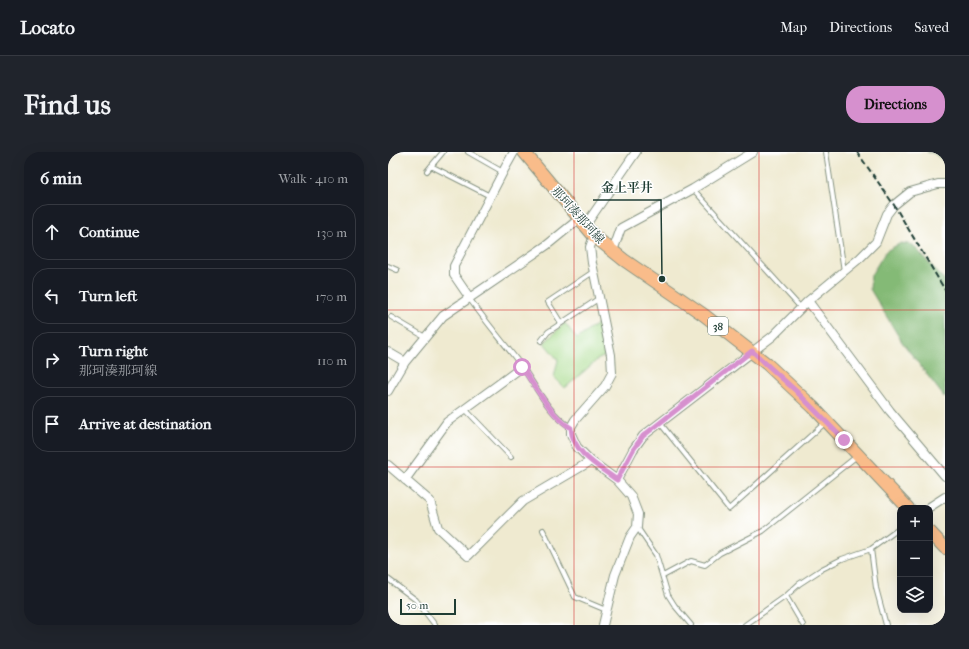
<!DOCTYPE html>
<meta charset="utf-8">
<style>
:root{--surface:#171b24;--page:#20242c;--text:#f1f3f6;--muted:#9ea1a6;--line:#363941;--accent:#d690ce}
body{margin:0;font-family:"IM FELL French Canon","Noto Serif JP",serif;background:var(--page);color:var(--text)}
.controls{position:absolute;right:12px;bottom:12px;display:grid;overflow:hidden;border-radius:8px;box-shadow:0 4px 16px #0002}
.controls button{width:36px;height:36px;display:grid;place-items:center;padding:0;border:0;border-bottom:1px solid var(--line);background:var(--surface);color:var(--text);font:20px sans-serif}
.scale{position:absolute;left:12px;bottom:10px;width:56px;box-sizing:border-box;padding-left:4px;border:2px solid #1f3d34;border-top:0;font-size:11px;line-height:14px;white-space:nowrap;color:#1f3d34;-webkit-text-stroke:3px #fff;paint-order:stroke}
.stop{position:absolute;width:12px;height:12px;margin:-9px;border:3px solid #d690ce;border-radius:50%;background:#fff}
.stop.end{background:#d690ce;border-color:#fff;box-shadow:0 1px 4px #0008}
.list{margin:0;padding:0;list-style:none}
h2{display:flex;justify-content:space-between;align-items:center;height:52px;margin:0;padding:0 16px;font-size:17px}
h2 small{font-size:13px;font-weight:400;color:var(--muted)}
.list li{display:grid;grid-template-columns:26px 1fr auto;gap:12px;align-items:center;box-sizing:border-box;height:56px;margin:0 8px 8px;padding:0 8px;border:1px solid var(--line);border-radius:16px}
.list b{display:block;font-size:15px;white-space:nowrap}
.list p{margin:0;font-size:13px;white-space:nowrap;color:var(--muted)}
.list em{font-size:13px;font-style:normal;color:var(--muted)}
.icon{flex:none;width:22px;height:22px;fill:none;stroke:currentColor;stroke-width:2;stroke-linecap:round;stroke-linejoin:round}
.map{position:relative;flex:none;width:557px;height:473px;overflow:hidden;border-radius:16px}
header{display:flex;align-items:center;gap:24px;box-sizing:border-box;height:56px;padding:0 20px;background:var(--surface);border-bottom:1px solid var(--line)}
header strong{font-size:19px}
nav{display:flex;gap:22px;margin-inline-start:auto;font-size:14px}
.intro{display:flex;align-items:center;justify-content:space-between;box-sizing:border-box;height:96px;padding:0 24px}
h1{margin:0;font-size:28px}
.button{padding:10px 18px;border-radius:16px;background:var(--accent);color:#111;font-size:14px;font-weight:700}
main{display:flex;gap:24px;padding:0 24px}
aside{flex:1;background:var(--surface);border-radius:16px;box-shadow:0 4px 16px #0002}
.map>svg:first-child{display:block}
.green{fill:#a6da8a;stroke:#628c5f}
.forest{fill:#84ba76;stroke:#527c55}
.lines{fill:none;stroke-linecap:round;stroke-linejoin:round}
.service-casing{stroke:#879482;stroke-width:6}
.minor-casing{stroke:#879482;stroke-width:10}
.primary-casing{stroke:#879482;stroke-width:14}
.service{stroke:#fff;stroke-width:4}
.minor{stroke:#fff;stroke-width:8}
.primary{stroke:#f9bc8a;stroke-width:12}
.rail{stroke:#1f3d34;stroke-width:2;stroke-dasharray:6 3;stroke-linecap:butt}
.route{stroke:#d690ce;stroke-width:5}
.grid{fill:none;stroke:#d62828;stroke-width:1;stroke-opacity:0.55}
.labels{text-anchor:middle;stroke-width:3;stroke-linejoin:round;paint-order:stroke}
.shield{fill:#fff;stroke:#627771;stroke-width:1}
.shield-label{font-size:11px;font-weight:bold;fill:#1f3d34}
.street-label{font-size:12px;fill:#1f3d34;stroke:#fff}
.leader{fill:none;stroke:#1f3d34;stroke-width:1.5}
.callout-dot{fill:#1f3d34;stroke:#fff;stroke-width:1.5}
.callout-label{font-size:13px;text-anchor:middle;font-weight:bold;fill:#1f3d34;stroke:#fff;stroke-width:3;stroke-linejoin:round;paint-order:stroke}
</style>
<header>
<strong>Locato</strong>
<nav><a>Map</a><a>Directions</a><a>Saved</a></nav>
</header>
<div class="intro"><h1>Find us</h1><a class="button">Directions</a></div>
<main>
<aside>
<h2>6 min<small>Walk · 410 m</small></h2>
<ul class="list">
<li><svg class="icon" aria-label="ahead" viewBox="0 0 24 24"><path d="M12 20V5M6 11l6-6 6 6"/></svg><div><b>Continue</b></div><em>130 m</em></li>
<li><svg class="icon" aria-label="left" viewBox="0 0 24 24"><path d="M17 20v-9H6M10 6l-5 5 5 5"/></svg><div><b>Turn left</b></div><em>170 m</em></li>
<li><svg class="icon" aria-label="right" viewBox="0 0 24 24"><path d="M7 20v-9h11M14 6l5 5-5 5"/></svg><div><b>Turn right</b><p>那珂湊那珂線</p></div><em>110 m</em></li>
<li><svg class="icon" aria-label="arrive" viewBox="0 0 24 24"><path d="M6 21V4h12l-3 4 3 4H6"/></svg><div><b>Arrive at destination</b></div></li>
</ul>
</aside>
<div class="map">
<svg width="557" height="473" viewBox="0 0 557 473">
<rect width="100%" height="100%" fill="#fff"/>
<filter id="ink" filterUnits="userSpaceOnUse"><feTurbulence type="fractalNoise" baseFrequency=".025" numOctaves="2"/><feDisplacementMap in="SourceGraphic" scale="8" xChannelSelector="R" yChannelSelector="G"/><feConvolveMatrix kernelMatrix="1 2 1 2 8 2 1 2 1" color-interpolation-filters="sRGB"/></filter>
<filter id="wash" filterUnits="userSpaceOnUse"><feTurbulence type="fractalNoise" baseFrequency=".012" numOctaves="4" result="noise"/><feDisplacementMap in="SourceGraphic" scale="16" xChannelSelector="R" yChannelSelector="G"/><feGaussianBlur stdDeviation="0.9" result="paint"/><feColorMatrix in="noise" values="0 0 0 0 0 0 0 0 0 0 0 0 0 0 0 0 0 1.4 0 .05"/><feComposite in="paint" operator="in"/></filter>
<g filter="url(#wash)">
<rect width="100%" height="100%" fill="#efead0"/>
<path class="green" d="M213,169L221,202L209,208L177,236L166,225L170,208L156,191L177,171L189,187Z"/>
<path class="forest" d="M539,0H557V10L546,1Z
M513,91L525,93L557,129V246L514,190L482,137L483,123L498,99Z"/>
</g>
<g filter="url(#ink)">
<g class="lines">
<defs>
<path id="service" d="M80,0L115,20
M438,0L456,119
M0,6L3,0
M43,14L102,44
M39,19L55,0
M305,37L413,156
M0,114L9,118
M81,146C98,170 117,192 135,216C148,235 163,265 183,275
M3,165L37,185
M173,171L160,150L205,120
M153,189L160,180L210,147
M77,257L123,305
M272,271L341,357L438,270
M249,375L268,403L280,443L287,454L303,473
M155,378L187,445L218,458
M483,397L488,436L498,473
M275,424L303,409L317,413L332,401L375,379L469,304
M0,427L28,448L47,473
M398,444L415,473
M357,473L398,444L411,432L434,417L454,407L483,397L512,376"/>
<path id="minor" d="M197,74L248,0
M206,84L202,95L204,111L223,203L224,221L217,234L187,268L183,275V282L189,295L203,309L229,328L243,344L250,362L249,375L242,385L227,423L215,473
M225,99L233,76L305,37L365,0
M81,145L66,123V114L117,16L126,0
M420,149L502,259L557,324
M0,200L17,210
M0,239L17,210L55,164L159,93L191,67
M0,313L42,349L50,376L80,404L135,349L203,309
M17,328L59,270L134,215
M229,328L245,298L255,284L385,184L420,149L472,106L488,90L499,62L506,53L522,40L550,32H557
M540,356L557,345"/>
<path id="primary" d="M136,0L206,84L236,108L316,163L379,212L425,255L520,356
M542,380L557,396"/>
</defs>
<use href="#service" class="service-casing"/>
<use href="#minor" class="minor-casing"/>
<use href="#primary" class="primary-casing"/>
<use href="#service" class="service"/>
<use href="#minor" class="minor"/>
<use href="#primary" class="primary"/>
<path class="rail" d="M469,0L506,53L557,138"/>
</g>
</g>
<g class="lines" filter="url(#ink)">
<path class="route" d="M134,215C146,233 164,265 183,276C184,300 210,314 229,328L245,298L255,284L364,199L408,239L456,288"/>
</g>
<path class="grid" d="M186,0V473M371,0V473M0,158H557M0,315H557"/>
<g class="labels">
<rect class="shield" x="320" y="165" width="20" height="18" rx="3"/>
<g class="shield-label">
<text x="330" y="178">38</text>
</g>
<g class="street-label">
<text transform="translate(190 63) rotate(48)" y="4">那珂湊那珂線</text>
</g>
</g>
<path class="leader" d="M274 127L273 48H205"/>
<circle class="callout-dot" cx="274" cy="127" r="4"/>
<g class="callout-label">
<text x="239" y="40">金上平井</text>
</g>
</svg>
<div class="controls">
<button>+</button>
<button>−</button>
<button><svg class="icon" aria-label="layers" viewBox="0 0 24 24"><path d="M12 4l9 5-9 5-9-5zM3 14l9 5 9-5"/></svg></button>
</div>
<div class="scale">50 m</div>
<div class="stop" style="left:134px;top:215px"></div>
<div class="stop end" style="left:456px;top:288px"></div>
</div>
</main>
